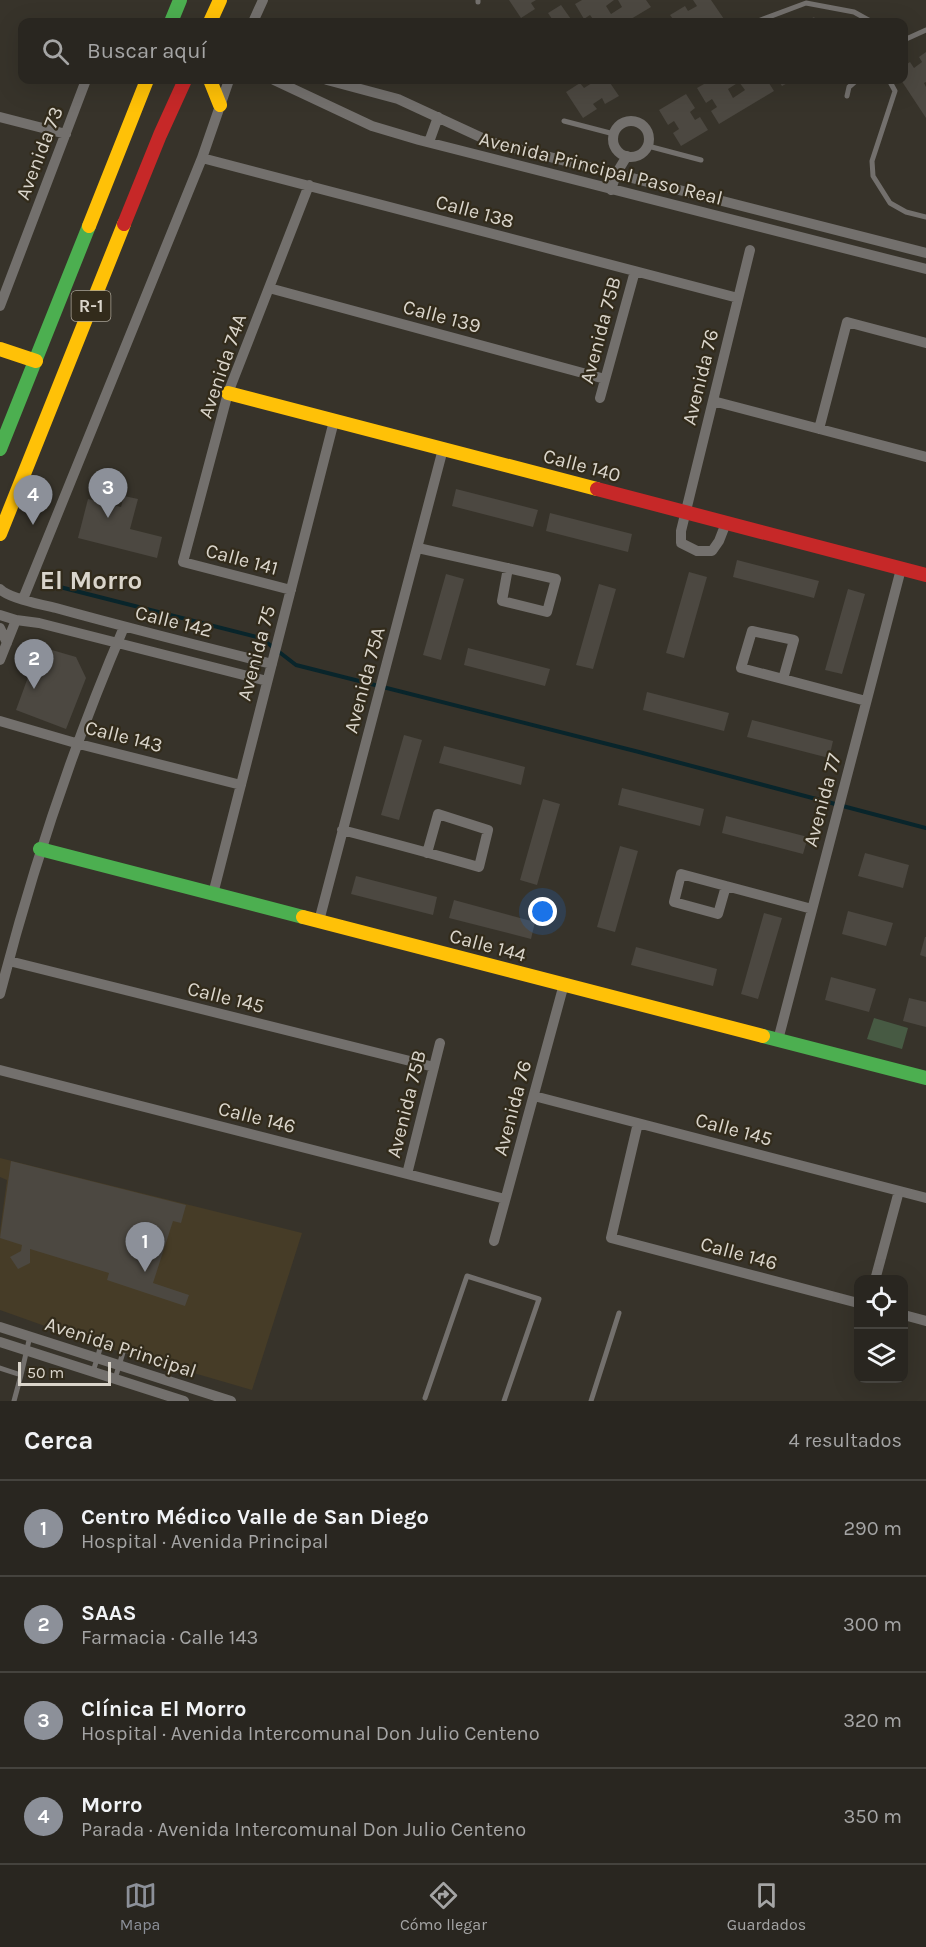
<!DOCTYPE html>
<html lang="es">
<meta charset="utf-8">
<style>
:root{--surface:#292620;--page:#312e29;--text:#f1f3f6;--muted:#a5a5a5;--line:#45433e;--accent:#8c9099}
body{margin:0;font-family:Karla,sans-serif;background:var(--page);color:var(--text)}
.controls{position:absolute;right:18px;bottom:18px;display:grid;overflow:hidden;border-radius:12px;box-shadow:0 6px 24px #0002}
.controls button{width:54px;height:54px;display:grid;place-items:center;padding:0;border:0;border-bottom:2px solid var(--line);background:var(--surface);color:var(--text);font:30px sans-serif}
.scale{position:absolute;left:18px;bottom:15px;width:93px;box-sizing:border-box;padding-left:6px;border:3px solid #dad5cb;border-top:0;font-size:16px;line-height:21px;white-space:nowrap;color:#dad5cb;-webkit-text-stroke:4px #322b1b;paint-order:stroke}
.you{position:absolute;left:543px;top:912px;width:21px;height:21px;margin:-15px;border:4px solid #fff;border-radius:50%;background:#1a73e8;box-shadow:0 0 0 9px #1a73e833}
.badge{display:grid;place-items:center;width:39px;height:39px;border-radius:50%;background:var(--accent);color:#fff;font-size:20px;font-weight:700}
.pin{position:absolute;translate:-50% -50px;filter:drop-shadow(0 2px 3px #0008)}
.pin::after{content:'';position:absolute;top:32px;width:21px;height:18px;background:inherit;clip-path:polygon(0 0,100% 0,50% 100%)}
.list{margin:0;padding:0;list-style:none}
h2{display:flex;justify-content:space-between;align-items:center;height:78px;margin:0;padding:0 24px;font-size:26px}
h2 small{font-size:20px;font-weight:400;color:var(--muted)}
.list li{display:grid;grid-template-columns:39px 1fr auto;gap:18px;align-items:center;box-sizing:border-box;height:96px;padding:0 24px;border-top:2px solid var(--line)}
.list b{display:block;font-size:22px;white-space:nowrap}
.list p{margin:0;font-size:20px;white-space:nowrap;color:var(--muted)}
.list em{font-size:20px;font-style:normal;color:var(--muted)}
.icon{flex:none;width:33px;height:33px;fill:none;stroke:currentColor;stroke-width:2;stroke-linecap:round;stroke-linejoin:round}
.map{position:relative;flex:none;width:926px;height:1401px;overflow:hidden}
.search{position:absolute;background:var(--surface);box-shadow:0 6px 24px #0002;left:18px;right:18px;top:18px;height:66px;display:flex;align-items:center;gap:15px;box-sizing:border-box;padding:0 21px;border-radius:12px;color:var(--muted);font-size:22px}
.sheet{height:462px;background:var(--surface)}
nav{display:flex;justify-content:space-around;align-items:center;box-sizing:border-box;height:84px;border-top:2px solid var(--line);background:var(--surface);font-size:16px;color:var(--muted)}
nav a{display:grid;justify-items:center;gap:3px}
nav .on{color:var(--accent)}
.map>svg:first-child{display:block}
.built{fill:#463c27}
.green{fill:#475a43}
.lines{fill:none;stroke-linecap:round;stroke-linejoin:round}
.stream{stroke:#09252b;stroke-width:4}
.building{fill:#4c4841;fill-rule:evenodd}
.lane{stroke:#73706d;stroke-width:5}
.street{stroke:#73706d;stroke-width:10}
.fast{stroke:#4caf50;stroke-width:14}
.slow{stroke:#ffc107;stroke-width:14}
.jam{stroke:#c62828;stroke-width:14}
.labels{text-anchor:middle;stroke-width:4.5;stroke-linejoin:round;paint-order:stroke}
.shield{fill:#322b1b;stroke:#a8a296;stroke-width:1.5}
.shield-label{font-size:18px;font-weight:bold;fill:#dad5cb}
.street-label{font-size:20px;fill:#dad5cb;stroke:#322b1b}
.district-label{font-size:26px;font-weight:bold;fill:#dad5cb;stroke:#322b1b}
</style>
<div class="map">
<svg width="926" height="1401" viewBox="0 0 926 1401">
<rect width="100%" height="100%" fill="#37332a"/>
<path class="built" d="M0,1158L302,1233L252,1390L101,1346L0,1310V1231L7,1180L0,1177Z"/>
<path class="green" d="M874,1018L908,1028L902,1049L867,1039Z"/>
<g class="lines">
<path class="stream" d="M52,585L261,638L296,665L639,752L926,828"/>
</g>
<path class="building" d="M509,0H536L531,3L535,9L521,18Z
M582,0H614L606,6L611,14L622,7L618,0H646L651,7L626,22H595L590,15L584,19L575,4Z
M693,0H711L726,22H675L670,15L685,6L688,11L697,6Z
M561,5L573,22H546L552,19L548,13Z
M814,17L818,22H804Z
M926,52V82L924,83L926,87V118L901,80H904V66L910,62L914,68L922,62L919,57Z
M590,80H608L619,96L605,104L602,98L593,104L597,109L583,118L566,92L580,83L584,88L592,83Z
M711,80H767L774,91L719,124L711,111L717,107L712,99L706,103L697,88ZM739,82L745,90L733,98L728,89Z
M778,80H793L782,86Z
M686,94L695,108L690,112L695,120L700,117L708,130L681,146L673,133L679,129L674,121L668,125L659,110Z
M456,489L538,510L533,527L452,506Z
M124,496L138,499L130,529L162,537L157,558L78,538L88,499L121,507Z
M550,513L632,534L628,552L546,531Z
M737,560L819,581L814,598L733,577Z
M689,572L707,577L684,658L666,653Z
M446,574L464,579L441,660L423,655Z
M599,584L616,589L593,669L576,665Z
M848,589L865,594L842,674L825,670Z
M45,648L76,657L86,678L66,729L16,710L34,661H40Z
M468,648L550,669L545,686L464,665Z
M647,692L729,713L724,731L643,710Z
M752,720L833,741L829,758L747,737Z
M404,735L422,740L399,820L381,815Z
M444,746L525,767L521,785L439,763Z
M622,788L704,809L700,826L618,805Z
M543,799L560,804L537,885L520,880Z
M726,816L808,837L803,854L722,833Z
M620,846L638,851L615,932L597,927Z
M865,853L909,865L903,888L858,876Z
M356,876L437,897L433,915L351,894Z
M454,900L535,922L531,939L449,918Z
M848,911L893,923L886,946L842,934Z
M764,913L782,918L758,999L741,994Z
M925,937H926V957L920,955Z
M636,947L717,969L713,986L631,965Z
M831,977L876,989L869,1012L825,1000Z
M909,998L926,1002V1027L903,1021Z
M11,1161L186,1205L181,1223L173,1221L153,1283L189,1295L185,1306L107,1280L109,1273L30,1249V1263L18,1269L10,1257L21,1251L22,1245L0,1238Z"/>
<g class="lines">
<path class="lane" d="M478,0V2
M758,21L806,3L854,12L872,22
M904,40L926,30
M889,80L895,91L872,161L873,176L890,203L906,212L926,217
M847,96L849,87L857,80
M564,121L614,134
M648,146L701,160
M0,1368L21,1375L14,1401
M93,1372L102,1342
M21,1375L30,1336
M115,1379L124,1349
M425,1398L467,1276L539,1299L504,1401
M591,1401L619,1313"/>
<path class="street" d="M253,22L263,0
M274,80L372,126L419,140L926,269
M327,80L398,99L491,142L926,253
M0,117L66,134
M613 139a18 18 0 1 1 36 0a18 18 0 1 1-36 0Z
M429,142L438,117
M202,158L738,298
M611,190L616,174L627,156
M269,288L605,379
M0,306L86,80
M600,398L635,271
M713,401L926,457
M819,429L847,322L926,343
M726,523L719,541L712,551H697L681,543V531L750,250
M418,548L556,579L547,612L502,601L508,568
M0,589C8,598 43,605 56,608C128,628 200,646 272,664
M291,590L183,562L228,393L309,185
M23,599L202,158L229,80
M0,615L16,620L39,623L267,681
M0,628L7,643
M0,660L16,620
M783,679L794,640L752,631L741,668L866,701
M0,721L79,744L241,785
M342,830C388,842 433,854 479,867L488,830L438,814L427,853
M726,886L718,914L674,902L681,874L812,909
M213,894L334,421
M319,921L443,449
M9,961L434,1067
M0,994C32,869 73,746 124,627
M778,1040L901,569
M0,1070L505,1199
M534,1096L926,1198
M638,1123L611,1238L858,1303
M407,1174L440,1043
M494,1241L564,984
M875,1280L899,1191
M904,1315L926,1321
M0,1327L231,1401
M0,1342L184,1401"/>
<path class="fast" d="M171,22L180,0
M0,449L89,226
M40,849L303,917
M763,1036L926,1078"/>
<path class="slow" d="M210,22L220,0
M210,80L220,105
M89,226L147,80
M0,349L36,361
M228,393L597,489
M0,534L124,224
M303,917L763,1036"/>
<path class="jam" d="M124,224L160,135L185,80
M597,489L926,575"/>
</g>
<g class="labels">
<rect class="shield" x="71.5" y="291" width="39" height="30" rx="4.5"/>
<g class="shield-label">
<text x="91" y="312">R-1</text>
</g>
<g class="street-label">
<text transform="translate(39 153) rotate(-69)" y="7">Avenida 73</text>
<text transform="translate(601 168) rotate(14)" y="7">Avenida Principal Paso Real</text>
<text transform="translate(475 211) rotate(15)" y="7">Calle 138</text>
<text transform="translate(442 316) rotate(15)" y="7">Calle 139</text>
<text transform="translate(600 330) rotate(-75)" y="7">Avenida 75B</text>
<text transform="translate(222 366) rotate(-71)" y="7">Avenida 74A</text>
<text transform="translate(700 377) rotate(-76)" y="7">Avenida 76</text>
<text transform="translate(582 465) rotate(15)" y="7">Calle 140</text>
<text transform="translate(242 559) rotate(15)" y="7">Calle 141</text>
<text transform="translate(174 621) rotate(14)" y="7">Calle 142</text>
<text transform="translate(256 653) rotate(-75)" y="7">Avenida 75</text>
<text transform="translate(364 680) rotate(-75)" y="7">Avenida 75A</text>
<text transform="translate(124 736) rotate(14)" y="7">Calle 143</text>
<text transform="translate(822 800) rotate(-75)" y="7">Avenida 77</text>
<text transform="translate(488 945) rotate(15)" y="7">Calle 144</text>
<text transform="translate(226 997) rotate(14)" y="7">Calle 145</text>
<text transform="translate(406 1104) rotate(-76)" y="7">Avenida 75B</text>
<text transform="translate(512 1108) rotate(-75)" y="7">Avenida 76</text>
<text transform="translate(257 1117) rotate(14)" y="7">Calle 146</text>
<text transform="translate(734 1129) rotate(15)" y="7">Calle 145</text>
<text transform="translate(739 1253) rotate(15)" y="7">Calle 146</text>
<text transform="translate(121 1347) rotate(18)" y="7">Avenida Principal</text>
</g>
<g class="district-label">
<text x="91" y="589">El Morro</text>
</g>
</g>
</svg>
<div class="controls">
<button><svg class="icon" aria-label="locate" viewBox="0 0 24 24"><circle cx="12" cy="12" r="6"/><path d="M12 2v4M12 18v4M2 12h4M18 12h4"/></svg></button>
<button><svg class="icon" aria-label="layers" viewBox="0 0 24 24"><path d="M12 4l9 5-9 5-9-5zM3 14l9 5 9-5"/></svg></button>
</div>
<div class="scale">50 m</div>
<div class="you"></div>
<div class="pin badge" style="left:145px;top:1272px">1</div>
<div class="pin badge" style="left:34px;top:689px">2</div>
<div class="pin badge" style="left:108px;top:518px">3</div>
<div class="pin badge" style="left:33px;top:525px">4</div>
<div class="search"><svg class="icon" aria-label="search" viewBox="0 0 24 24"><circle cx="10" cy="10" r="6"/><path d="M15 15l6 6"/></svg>Buscar aquí</div>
</div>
<section class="sheet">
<h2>Cerca<small>4 resultados</small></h2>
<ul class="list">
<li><span class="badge">1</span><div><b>Centro Médico Valle de San Diego</b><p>Hospital · Avenida Principal</p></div><em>290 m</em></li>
<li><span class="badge">2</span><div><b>SAAS</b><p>Farmacia · Calle 143</p></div><em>300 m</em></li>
<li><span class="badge">3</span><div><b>Clínica El Morro</b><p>Hospital · Avenida Intercomunal Don Julio Centeno</p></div><em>320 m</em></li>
<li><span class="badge">4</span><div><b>Morro</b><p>Parada · Avenida Intercomunal Don Julio Centeno</p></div><em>350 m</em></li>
</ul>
</section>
<nav>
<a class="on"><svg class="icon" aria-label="map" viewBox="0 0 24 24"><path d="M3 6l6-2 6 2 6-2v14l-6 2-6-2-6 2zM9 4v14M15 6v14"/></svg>Mapa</a>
<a><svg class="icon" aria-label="directions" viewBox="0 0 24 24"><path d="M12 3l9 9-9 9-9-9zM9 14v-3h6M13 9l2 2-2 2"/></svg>Cómo llegar</a>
<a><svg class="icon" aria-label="saved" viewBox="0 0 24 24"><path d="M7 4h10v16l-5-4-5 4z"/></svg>Guardados</a>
</nav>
